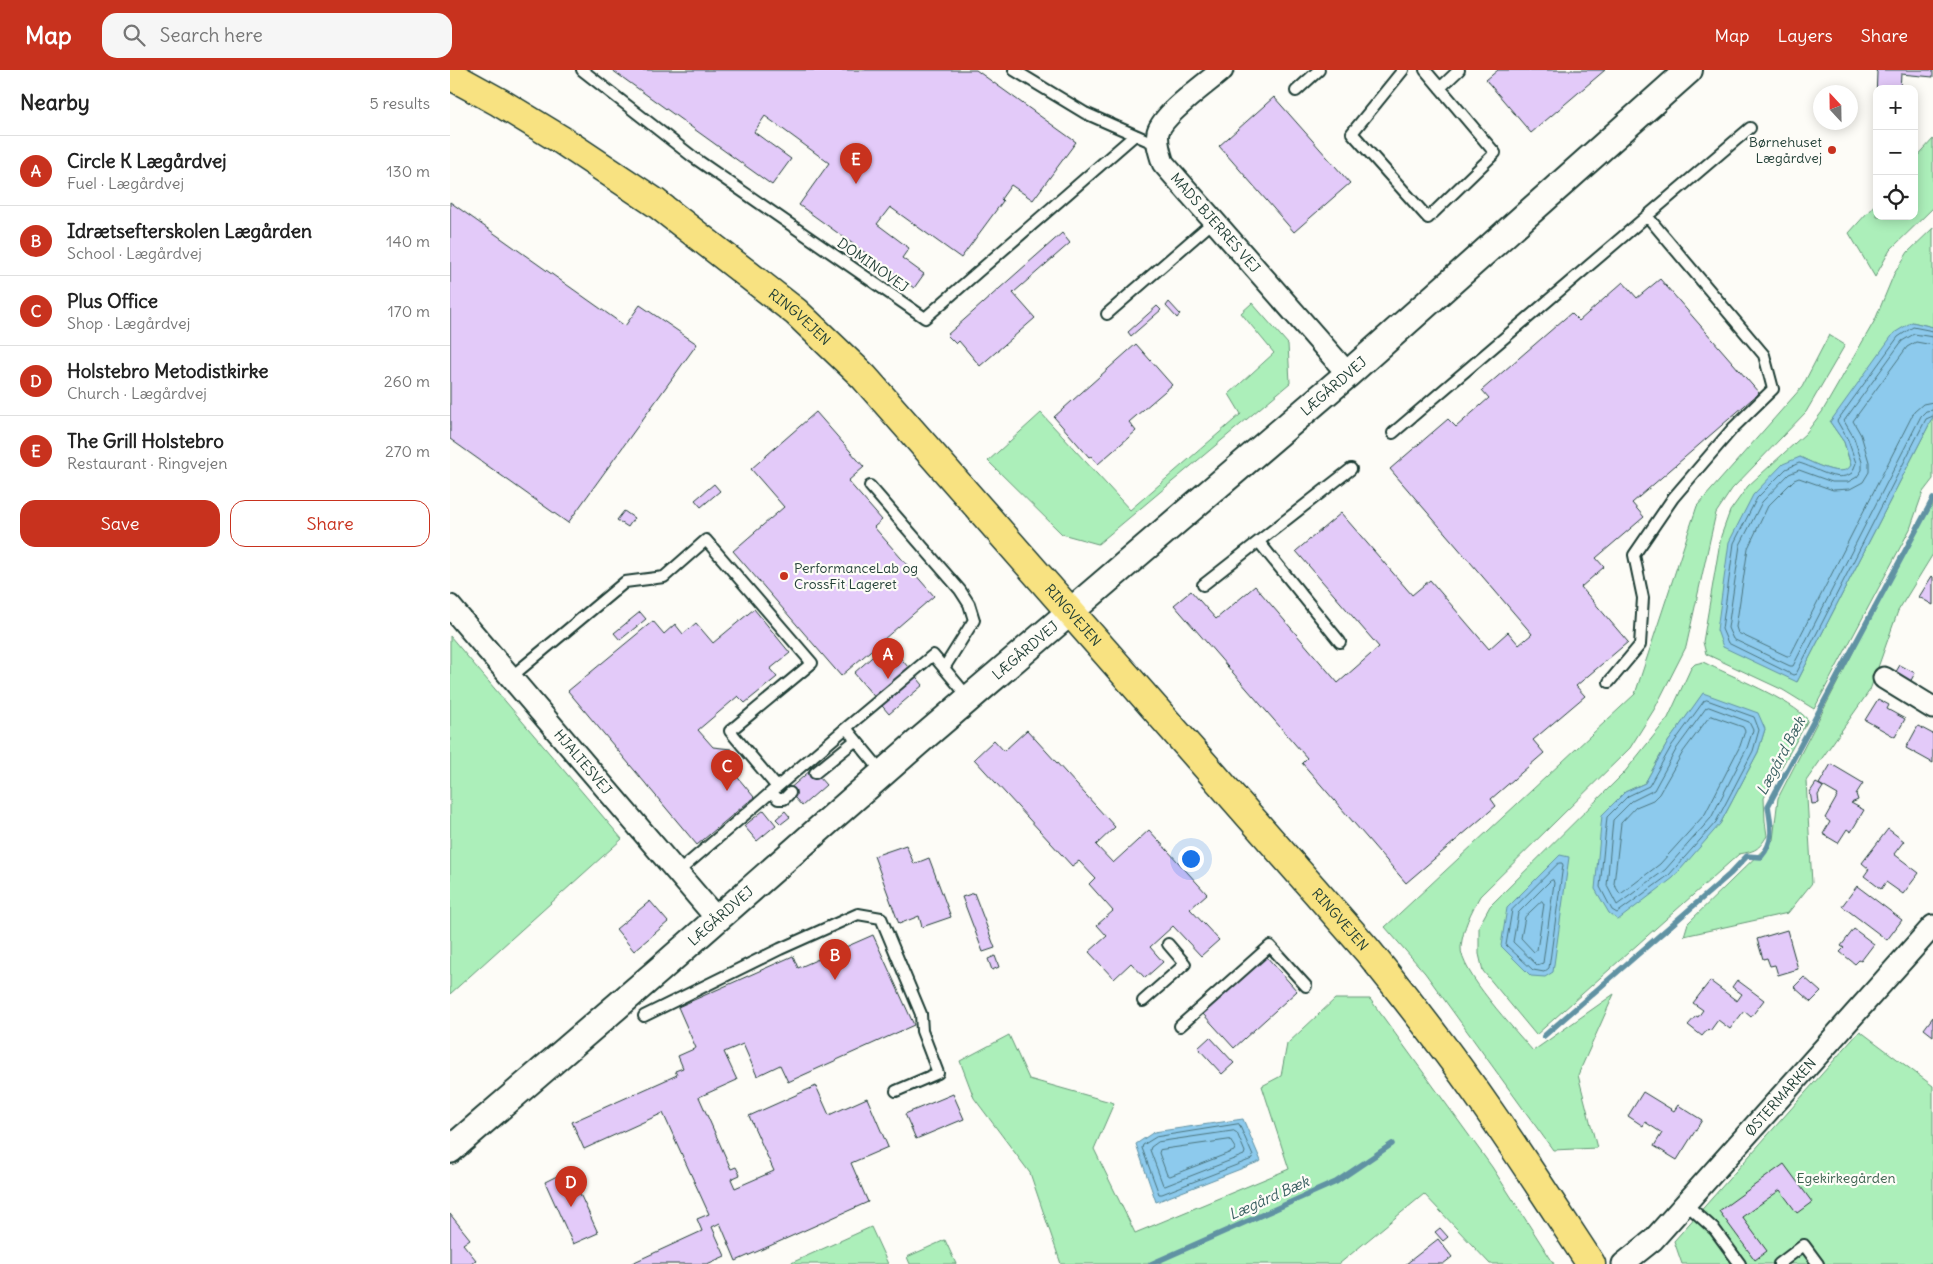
<!DOCTYPE html>
<meta charset="utf-8">
<style>
:root{--surface:#fff;--page:#f6f6f6;--text:#222;--muted:#767676;--line:#e0e0e0;--accent:#c8321e}
body{margin:0;font-family:Delius,sans-serif;background:var(--page);color:var(--text)}
.controls{position:absolute;right:15px;top:15px;display:grid;overflow:hidden;border-radius:10px;box-shadow:0 2px 12px #0003}
.controls button{width:45px;height:45px;display:grid;place-items:center;padding:0;border:0;border-bottom:1px solid var(--line);background:var(--surface);color:var(--text);font:25px sans-serif}
.compass{position:absolute;left:1363px;top:15px;width:45px;height:45px;border-radius:50%;background:var(--surface);box-shadow:0 2px 12px #0003;rotate:338deg}
.you{position:absolute;left:740px;top:788px;width:18px;height:18px;margin:-12px;border:4px solid #fff;border-radius:50%;background:#1a73e8;box-shadow:0 0 0 8px #1a73e833}
.badge{display:grid;place-items:center;width:32px;height:32px;border-radius:50%;background:var(--accent);color:#fff;font-size:16px;font-weight:700}
.pin{position:absolute;translate:-50% -41px;filter:drop-shadow(0 1px 2px #0008)}
.pin::after{content:'';position:absolute;top:26px;width:18px;height:15px;background:inherit;clip-path:polygon(0 0,100% 0,50% 100%)}
.list{margin:0;padding:0;list-style:none}
h2{display:flex;justify-content:space-between;align-items:center;height:65px;margin:0;padding:0 20px;font-size:21px}
h2 small{font-size:16px;font-weight:400;color:var(--muted)}
.list li{display:grid;grid-template-columns:32px 1fr auto;gap:15px;align-items:center;box-sizing:border-box;height:70px;padding:0 20px;border-top:1px solid var(--line)}
.list b{display:block;font-size:19px;white-space:nowrap}
.list p{margin:0;font-size:16px;white-space:nowrap;color:var(--muted)}
.list em{font-size:16px;font-style:normal;color:var(--muted)}
.actions{display:flex;gap:10px;padding:15px 20px}
.actions a{flex:1;padding:11px 0;border:1px solid var(--accent);border-radius:15px;text-align:center;font-size:18px;color:var(--accent)}
.actions .main{background:var(--accent);color:#fff}
.icon{flex:none;width:28px;height:28px;fill:none;stroke:currentColor;stroke-width:2;stroke-linecap:round;stroke-linejoin:round}
.map{position:relative;flex:none;width:1483px;height:1194px;overflow:hidden}
header{display:flex;align-items:center;gap:30px;box-sizing:border-box;height:70px;padding:0 25px;background:var(--accent);color:#fff}
header strong{font-size:24px}
nav{display:flex;gap:28px;margin-inline-start:auto;font-size:18px}
.search{width:350px;height:45px;background:var(--page);display:flex;align-items:center;gap:12px;box-sizing:border-box;padding:0 18px;border-radius:15px;color:var(--muted);font-size:19px}
main{display:flex}
aside{flex:1;background:var(--surface)}
.map>svg:first-child{display:block}
.green{fill:#acefba;stroke:#669677;fill-rule:evenodd}
.water{fill:#8dcaed;stroke:#6192a3}
.lines{fill:none;stroke-linecap:round;stroke-linejoin:round}
.shore{stroke:#4b757e;stroke-width:1}
.stream{stroke:#6192a3;stroke-width:5.5}
.building{fill:#e3caf9;stroke:#1f3d34}
.service-casing{stroke:#1f3d34;stroke-width:14}
.minor-casing{stroke:#1f3d34;stroke-width:25}
.tertiary-casing{stroke:#1f3d34;stroke-width:30}
.primary-casing{stroke:#1f3d34;stroke-width:31}
.service{stroke:#fdfcf7;stroke-width:10}
.minor{stroke:#fdfcf7;stroke-width:21}
.tertiary{stroke:#fdfcf7;stroke-width:26}
.primary{stroke:#f8e281;stroke-width:28}
.poi-dot{fill:#c8321e;stroke:#fdfcf7;stroke-width:2}
.labels{text-anchor:middle;stroke-width:4.5;stroke-linejoin:round;paint-order:stroke}
.poi-label{font-size:14px;fill:#1f3d34;stroke:#fdfcf7;text-anchor:end}
.street-label{font-size:14px;fill:#1f3d34;stroke:#fdfcf7}
.park-label{font-size:14px;fill:#3b614f;stroke:#fdfcf7}
.water-label{font-size:15px;font-style:italic;fill:#3a6062;stroke:#fdfcf7}
</style>
<header>
<strong>Map</strong>
<div class="search"><svg class="icon" aria-label="search" viewBox="0 0 24 24"><circle cx="10" cy="10" r="6"/><path d="M15 15l6 6"/></svg>Search here</div>
<nav><a>Map</a><a>Layers</a><a>Share</a></nav>
</header>
<main>
<aside>
<h2>Nearby<small>5 results</small></h2>
<ul class="list">
<li><span class="badge">A</span><div><b>Circle K Lægårdvej</b><p>Fuel · Lægårdvej</p></div><em>130 m</em></li>
<li><span class="badge">B</span><div><b>Idrætsefterskolen Lægården</b><p>School · Lægårdvej</p></div><em>140 m</em></li>
<li><span class="badge">C</span><div><b>Plus Office</b><p>Shop · Lægårdvej</p></div><em>170 m</em></li>
<li><span class="badge">D</span><div><b>Holstebro Metodistkirke</b><p>Church · Lægårdvej</p></div><em>260 m</em></li>
<li><span class="badge">E</span><div><b>The Grill Holstebro</b><p>Restaurant · Ringvejen</p></div><em>270 m</em></li>
</ul>
<div class="actions"><a class="main">Save</a><a>Share</a></div>
</aside>
<div class="map">
<svg width="1483" height="1194" viewBox="0 0 1483 1194">
<rect width="100%" height="100%" fill="#fdfcf7"/>
<filter id="ink" filterUnits="userSpaceOnUse"><feTurbulence type="fractalNoise" baseFrequency=".02" numOctaves="2"/><feDisplacementMap in="SourceGraphic" scale="10" xChannelSelector="R" yChannelSelector="G"/><feConvolveMatrix kernelMatrix="1 2 1 2 8 2 1 2 1" color-interpolation-filters="sRGB"/></filter>
<g filter="url(#ink)">
<path class="green" d="M1483,69V138L1440,180L1425,207L1399,163L1427,132V146H1464V90Z
M1483,158V257L1462,252L1380,352L1394,372L1401,396C1394,410 1361,392 1350,387L1347,612L1483,347V409L1473,422L1460,459L1364,639L1333,620L1256,584L1253,572L1271,466L1280,441L1298,416L1356,363L1372,342L1425,250L1444,204L1458,182Z
M802,233L838,274L840,313L648,474L612,464L538,391L591,343L680,440L791,344L779,324L824,283L791,243Z
M1379,265L1395,275L1356,342L1282,419L1266,443L1236,577L1205,638L1180,678L1030,826C1021,842 1013,858 1011,877C1009,901 1066,961 1083,981L1164,924L1128,1005L1147,1078L1103,1080L975,903L935,857L1185,624L1247,436L1352,317Z
M1483,427V484L1448,541L1420,620L1356,711L1362,813L1338,843L1234,866L1238,853L1323,770L1328,728Z
M0,566L172,769L0,924Z
M1253,592C1279,605 1342,630 1358,650L1314,728L1315,751L1317,766C1308,780 1306,781 1289,784L1086,965L1033,901L1029,884V856L1040,836L1173,704L1218,648L1241,598L1245,594ZM1253,624L1315,659L1308,682L1270,754L1175,722L1195,713L1218,672Z
M885,929H920L1042,1097L1104,1194H1040L974,1124L889,1194H611L580,1103L524,1028L510,991L559,965L579,1009L664,1033L644,1079L685,1163L839,1099L812,1016L831,1006L837,974Z
M1410,961L1483,1016V1194H1232L1224,1171Z
M421,1157L438,1194H339Z
M495,1170L506,1194H460L457,1187Z"/>
<path class="water" d="M1462,252L1483,257V347L1347,612L1273,577L1267,560L1279,472L1303,425L1333,394L1350,387C1361,392 1394,410 1401,395L1394,372L1380,352L1444,263Z
M1253,623L1308,643L1315,659L1308,682L1270,754L1223,808L1168,850L1159,843L1145,819L1152,745L1175,722L1195,713L1218,672Z
M1110,785L1119,787L1103,902L1095,907L1081,906L1051,876L1057,838Z
M793,1049L811,1091L706,1132L686,1074L704,1062Z"/>
<g class="lines">
<path class="shore" d="M1483,261L1463,257L1448,267L1387,351L1398,370L1406,393L1402,403C1386,414 1365,397 1349,393L1336,399L1307,428L1284,473L1272,559L1278,573L1343,605L1346,604L1476,349L1483,346
M1483,267L1464,264L1452,271L1394,351L1404,368L1412,392V400L1407,407L1398,412H1382L1349,400L1339,404L1312,432L1290,475L1278,558L1283,569L1340,596H1343L1471,346L1476,341L1483,340
M1483,275L1466,272L1457,277L1403,351L1411,365L1419,392V402L1413,412L1400,419L1383,420L1349,408L1344,410L1318,436L1298,478L1286,557L1288,563L1337,586H1340L1464,342L1473,334L1483,332
M1257,630L1304,647L1309,660L1303,681L1266,752L1219,805L1167,843L1162,840L1150,817L1157,747L1178,726L1199,716L1222,675L1254,631Z
M1259,637L1299,652L1303,660L1297,678L1261,748L1215,800L1167,835L1157,816L1163,750L1182,731L1204,720L1227,678L1256,638Z
M1262,646L1293,657L1295,661L1290,676L1255,744L1210,794L1172,823L1170,824L1164,814L1171,753L1186,737L1203,730L1209,724L1233,682L1259,647Z
M1109,793H1112L1113,795L1099,898L1094,902L1083,900L1056,875L1062,840Z
M1103,810L1104,813L1093,893L1087,895L1063,872L1068,843L1100,811Z
M1092,831L1094,834L1087,880L1084,882L1071,868L1075,847Z
M789,1054L803,1086L802,1089L712,1124H709L692,1078L693,1075L706,1067Z
M784,1061L787,1063L795,1082L794,1085L715,1116L713,1115L700,1080L701,1077L708,1072Z
M780,1070L785,1078L784,1081L720,1106L717,1105L709,1083L710,1080Z"/>
<path class="stream" d="M1094,966L1280,804L1297,786L1311,787C1325,771 1321,755 1318,736L1483,429
M701,1194L886,1112L942,1074"/>
</g>
<path class="building" d="M162,0H526L626,72L583,130L561,115L551,129L553,131L511,188L440,137L427,154L459,178L452,188L474,204L464,218L349,135L379,93L315,46L304,62L341,89L322,115Z
M1048,0H1155L1081,63L1036,10Z
M1425,0H1483V7L1451,4L1450,19H1427V58H1425L1427,2Z
M824,27L900,113L844,162L769,76Z
M0,132L175,256L190,235L247,274L118,453L0,369Z
M612,163L620,173L563,223L585,248L530,296L509,271L506,274L497,265Z
M1210,209L1309,323L1182,433L1194,447L1146,488L1154,497L1131,517L1178,572L1126,616L1135,626L1083,670L1094,683L1041,729L1046,736L956,813L852,693L857,688L724,535L741,521L766,549L805,516L888,613L929,577L846,481L891,443L962,525L980,510L1039,579L1058,562L1069,575L1082,564L940,399L998,349L1006,357L1039,328L1032,320L1121,243L1129,251L1173,212L1187,228Z
M719,232L730,244L727,248L716,236Z
M707,236L711,240L681,266L678,262Z
M686,274L722,315L679,352L686,361L648,394L641,386L639,387L604,347Z
M366,342L414,397L398,411L432,450L424,457L484,526L391,606L283,481L334,437L301,399Z
M264,414L270,421L251,437L245,430Z
M174,441L184,448L178,457L167,450Z
M1482,506L1483,507V535L1469,527Z
M304,539L340,583L320,599L327,607L295,633L288,626L248,660L263,677L281,679L279,697L304,727L247,775L118,621L203,551L214,564L225,554L233,564L246,553L263,573Z
M190,542L196,549L170,570L164,563Z
M438,573L473,615L439,644L404,603Z
M1450,595L1465,603L1459,614L1444,605Z
M1428,629L1439,635L1437,639L1455,649L1445,667L1415,650Z
M1468,656L1483,664V693L1456,678Z
M577,660L665,757L646,775L663,793L699,760L757,824L740,839L769,870L751,886L723,856L700,877L713,892L695,908L681,893L664,909L639,882L657,866L647,855L663,841L639,814L645,808L629,791L622,796L524,689L544,670L554,681Z
M1381,694L1413,713L1406,724L1408,730L1401,733L1414,740L1401,762L1397,759L1388,773L1373,764L1380,752L1375,748L1388,725L1369,714Z
M362,699L376,715L352,736L338,720Z
M1366,713L1373,717L1368,725L1369,733L1362,734L1360,722Z
M314,740L326,755L307,771L294,756Z
M335,741L340,747L331,754L326,749Z
M1438,759L1454,771L1444,784L1469,803L1453,824L1436,812L1431,819L1414,806L1419,799L1412,793Z
M456,775L464,794L479,788L501,847L472,857L469,846L449,854L424,786Z
M1407,816L1452,850L1437,870L1392,836Z
M524,823L545,878L533,882L512,827Z
M200,831L218,852L184,881L166,859Z
M1404,859L1424,874L1411,891L1409,890L1405,894L1390,882L1394,878L1391,876Z
M1337,860L1348,899L1328,905L1325,895L1320,896L1317,888L1313,889L1307,869Z
M423,865L464,955L338,1012L330,995L307,1006L293,974L274,982L287,1010L249,1027L281,1099L286,1097L290,1105L281,1109L285,1118L324,1101L299,1046L366,1016L379,1045L417,1028L438,1077L401,1093L418,1132L286,1191L270,1153L262,1157L275,1186L257,1194H180L252,1161L247,1149L259,1144L213,1043L134,1079L122,1052L227,1005L225,1001L233,998L228,986L246,978L228,937L343,886L348,898Z
M545,886L549,897L542,900L538,889Z
M816,886L847,921L784,978L753,944Z
M1354,907L1371,922L1361,932L1344,917Z
M1287,910L1314,930L1301,947L1294,941L1280,959L1268,950L1260,961L1258,959L1252,966L1238,955L1246,946L1248,947L1253,940L1243,933L1260,911L1287,931L1292,924L1282,917Z
M1483,947V966L1474,959Z
M760,967L784,993L772,1004L748,978Z
M1193,1022L1224,1041L1228,1035L1252,1050L1227,1090L1204,1076L1212,1063L1195,1052L1193,1056L1178,1046Z
M503,1024L514,1049L466,1069L455,1044Z
M1334,1094L1362,1132L1347,1143L1330,1120L1292,1147L1317,1181L1305,1190L1269,1141Z
M119,1100L148,1163L123,1174L95,1112Z
M0,1144L20,1169L13,1174L26,1190L21,1194H0Z
M990,1158L998,1167L993,1171L985,1162Z
M988,1169L1002,1187L993,1194H956Z"/>
<g class="lines">
<defs>
<path id="service" d="M132,0L243,87L475,248L685,65
M564,0L635,43L708,75
M953,0L902,63L978,148L1045,83L975,0
M990,18L1009,0
M846,21L869,0
M657,244L764,151
M943,363L1300,58
M420,416L510,520L519,534L524,550L494,598
M809,472L890,572
M753,515L901,399
M61,607L175,512L214,507L256,470L362,593L280,661L327,717
M1159,612L1190,575L1193,528L1184,485L1223,428L1283,358L1323,319L1314,285L1197,146
M365,703L406,670
M433,703L396,658L483,585L519,628
M321,722L328,729H334L340,723
M228,802L396,658
M693,931L735,894L718,874
M194,946L330,879L408,844L431,848L471,944L472,961L488,1003L446,1021
M730,956L820,876L856,916
M1236,1134L1265,1160L1290,1194
M1329,1194L1354,1175L1368,1194"/>
<g id="minor">
<path id="s1" d="M772,0C757,13 713,44 708,62C706,73 710,83 713,93L898,304"/>
<path id="s2" d="M0,536L267,849"/>
<path d="M1434,608L1483,638"/>
<path id="s3" d="M1173,1194L1203,1170L1483,856"/>
</g>
<g id="tertiary">
<path id="s4" d="M0,1080L208,901L467,673L898,304L1239,0"/>
</g>
<g id="primary">
<path id="s5" d="M0,5L49,32L113,71L206,133L346,242L414,307L918,881C961,934 1003,988 1042,1045C1076,1094 1108,1144 1141,1194"/>
</g>
</defs>
<use href="#service" class="service-casing"/>
<use href="#minor" class="minor-casing"/>
<use href="#tertiary" class="tertiary-casing"/>
<use href="#primary" class="primary-casing"/>
<use href="#service" class="service"/>
<use href="#minor" class="minor"/>
<use href="#tertiary" class="tertiary"/>
<use href="#primary" class="primary"/>
</g>
</g>
<g class="poi-dot">
<circle cx="1382" cy="80" r="5"/>
<circle cx="334" cy="506" r="5"/>
</g>
<g class="labels">
<g class="poi-label">
<text x="1372" y="77">Børnehuset<tspan x="1372" dy="16">Lægårdvej</tspan></text>
<text x="344" y="503" text-anchor="start">PerformanceLab og<tspan x="344" dy="16">CrossFit Lageret</tspan></text>
</g>
<g class="street-label">
<text dy="5" stroke="none"><textPath href="#s1" startOffset="201">MADS BJERRES VEJ</textPath></text>
<text transform="translate(423 195) rotate(35)" y="5">DOMINOVEJ</text>
<text dy="5" stroke="none"><textPath href="#s5" startOffset="426">RINGVEJEN</textPath></text>
<text dy="5" stroke="none"><textPath href="#s4" startOffset="1168">LÆGÅRDVEJ</textPath></text>
<text dy="5" stroke="none"><textPath href="#s5" startOffset="831">RINGVEJEN</textPath></text>
<text dy="5" stroke="none"><textPath href="#s4" startOffset="762">LÆGÅRDVEJ</textPath></text>
<text dy="5" stroke="none"><textPath href="#s2" startOffset="205">HJALTESVEJ</textPath></text>
<text dy="5" stroke="none"><textPath href="#s4" startOffset="358">LÆGÅRDVEJ</textPath></text>
<text dy="5" stroke="none"><textPath href="#s5" startOffset="1236">RINGVEJEN</textPath></text>
<text dy="5" stroke="none"><textPath href="#s3" startOffset="230">ØSTERMARKEN</textPath></text>
</g>
<g class="park-label">
<text x="1396" y="1113">Egekirkegården</text>
</g>
<g class="water-label">
<text transform="translate(1331 686) rotate(-62)" y="5">Lægård Bæk</text>
<text transform="translate(819 1128) rotate(-24)" y="5">Lægård Bæk</text>
</g>
</g>
</svg>
<div class="controls">
<button>+</button>
<button>−</button>
<button><svg class="icon" aria-label="locate" viewBox="0 0 24 24"><circle cx="12" cy="12" r="6"/><path d="M12 2v4M12 18v4M2 12h4M18 12h4"/></svg></button>
</div>
<svg class="compass" viewBox="-18 -18 36 36"><path d="M0-13l5 13h-10z" fill="#e53935"/><path d="M0 13l5-13h-10z" fill="#767676"/></svg>
<div class="you"></div>
<div class="pin badge" style="left:438px;top:609px">A</div>
<div class="pin badge" style="left:385px;top:910px">B</div>
<div class="pin badge" style="left:277px;top:721px">C</div>
<div class="pin badge" style="left:121px;top:1137px">D</div>
<div class="pin badge" style="left:406px;top:114px">E</div>
</div>
</main>
